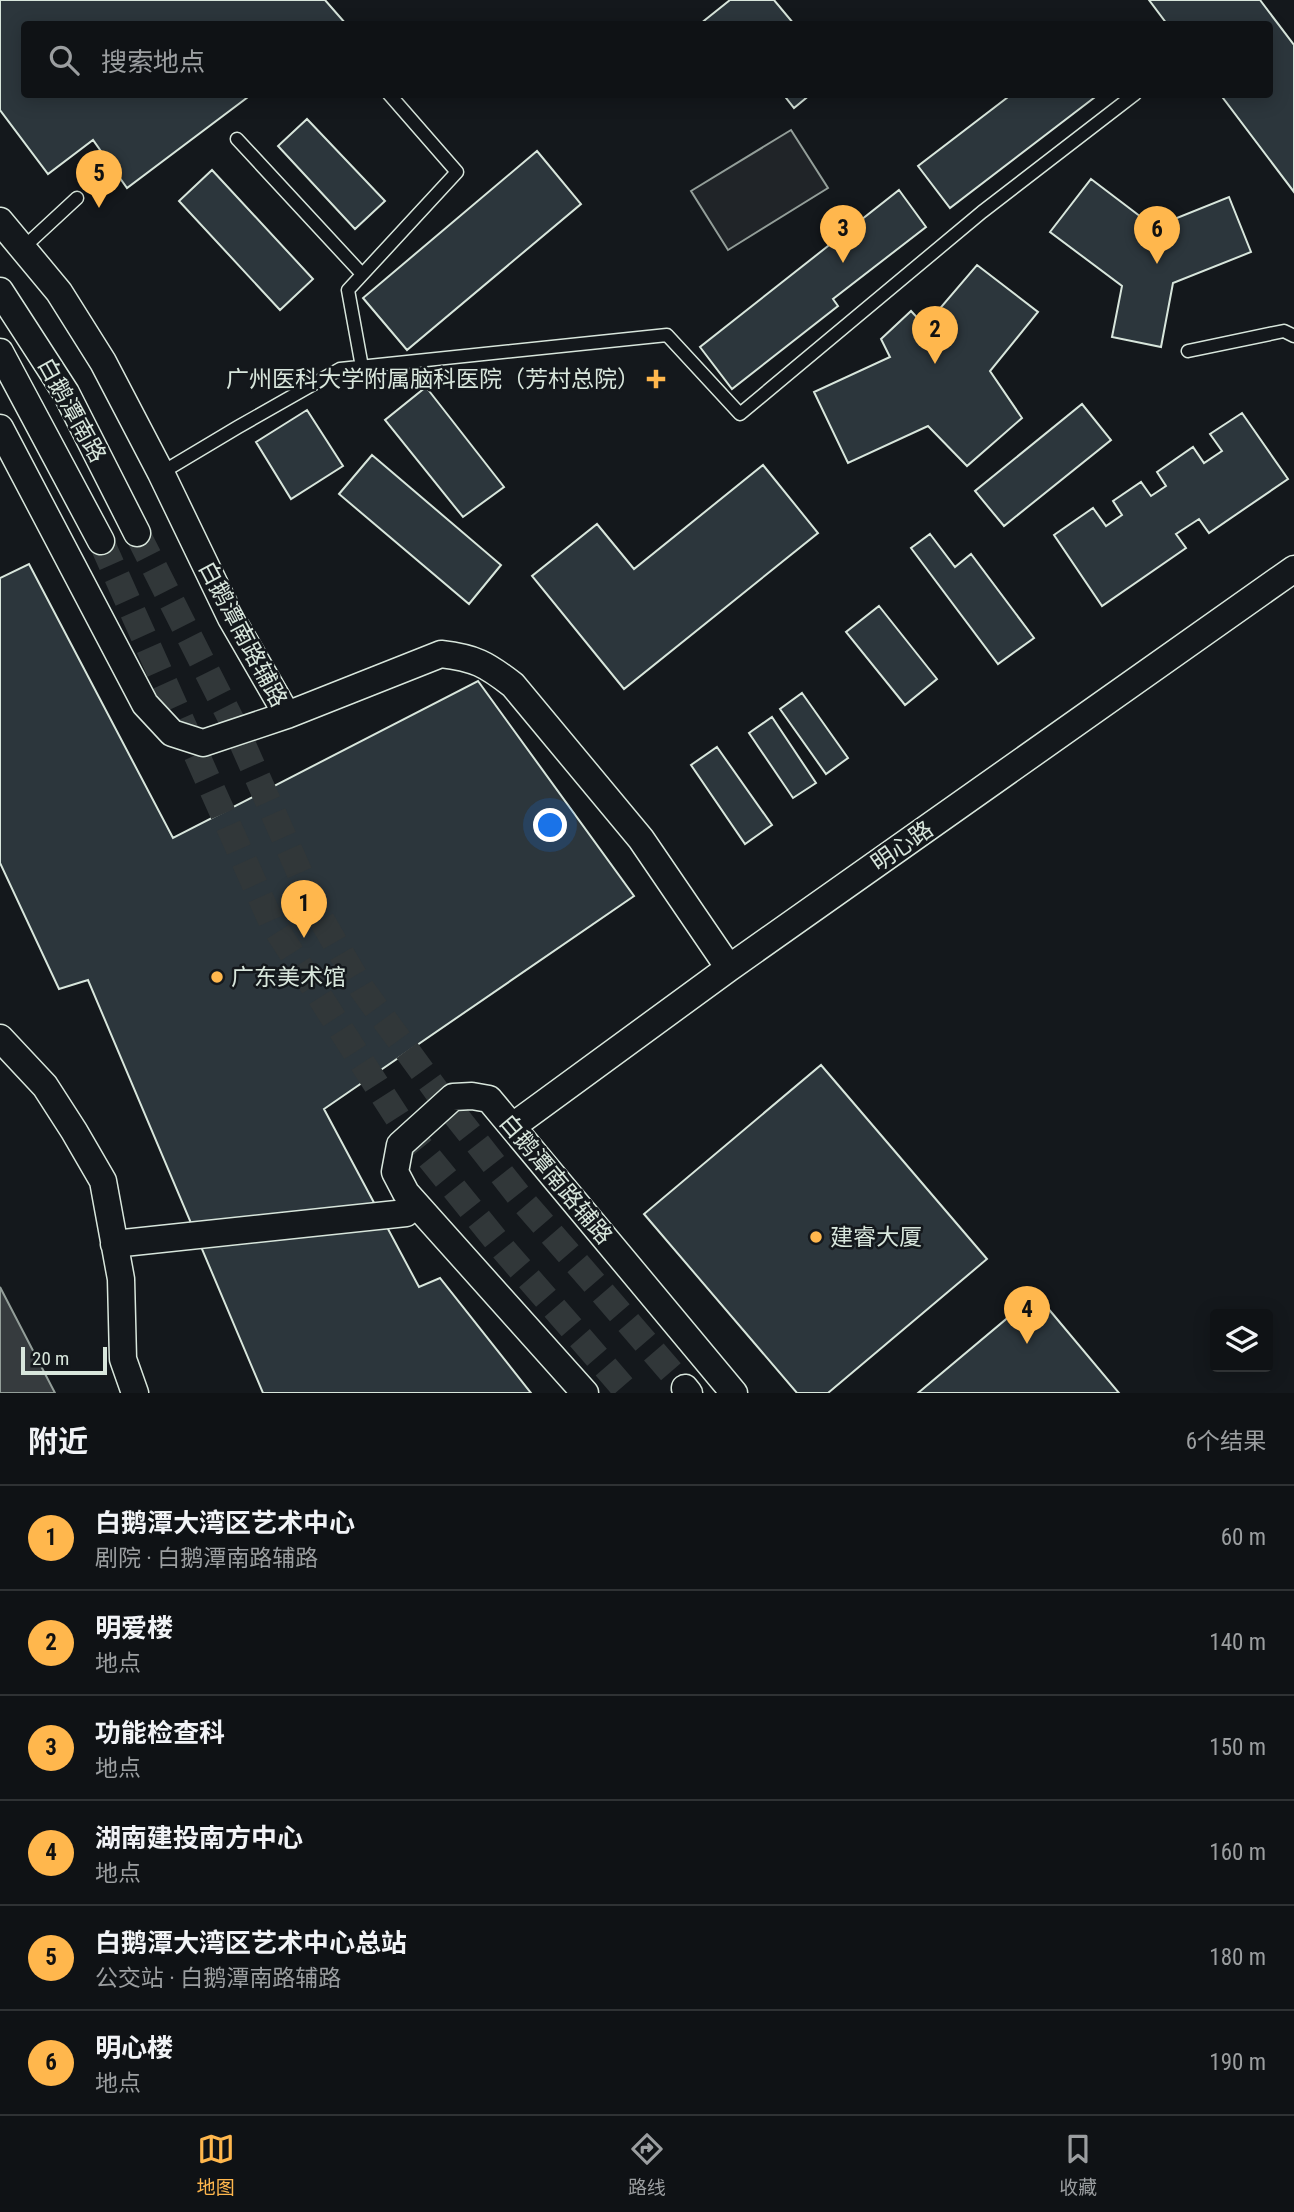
<!DOCTYPE html>
<html lang="zh">
<meta charset="utf-8">
<style>
:root{--surface:#0f1215;--page:#1d2022;--text:#f1f3f6;--muted:#9b9ea0;--line:#2f3234;--accent:#ffb74d}
body{margin:0;font-family:"Roboto Condensed","Noto Sans SC",sans-serif;background:var(--page);color:var(--text)}
.controls{position:absolute;right:21px;bottom:21px;display:grid;overflow:hidden;border-radius:7px;box-shadow:0 4px 18px #0003}
.controls button{width:63px;height:63px;display:grid;place-items:center;padding:0;border:0;border-bottom:2px solid var(--line);background:var(--surface);color:var(--text);font:35px sans-serif}
.scale{position:absolute;left:21px;bottom:18px;width:86px;box-sizing:border-box;padding-left:7px;border:4px solid #d8e6dc;border-top:0;font-size:19px;line-height:24px;white-space:nowrap;color:#d8e6dc;-webkit-text-stroke:5px #14181c;paint-order:stroke}
.you{position:absolute;left:551px;top:826px;width:24px;height:24px;margin:-18px;border:5px solid #fff;border-radius:50%;background:#1a73e8;box-shadow:0 0 0 10px #1a73e833}
.badge{display:grid;place-items:center;width:46px;height:46px;border-radius:50%;background:var(--accent);color:#111;font-size:23px;font-weight:700}
.pin{position:absolute;translate:-50% -58px;filter:drop-shadow(0 2px 4px #0008)}
.pin::after{content:'';position:absolute;top:37px;width:24px;height:21px;background:inherit;clip-path:polygon(0 0,100% 0,50% 100%)}
.list{margin:0;padding:0;list-style:none}
h2{display:flex;justify-content:space-between;align-items:center;height:91px;margin:0;padding:0 28px;font-size:30px}
h2 small{font-size:23px;font-weight:400;color:var(--muted)}
.list li{display:grid;grid-template-columns:46px 1fr auto;gap:21px;align-items:center;box-sizing:border-box;height:105px;padding:0 28px;border-top:2px solid var(--line)}
.list b{display:block;font-size:26px;white-space:nowrap}
.list p{margin:0;font-size:23px;white-space:nowrap;color:var(--muted)}
.list em{font-size:23px;font-style:normal;color:var(--muted)}
.icon{flex:none;width:38px;height:38px;fill:none;stroke:currentColor;stroke-width:2;stroke-linecap:round;stroke-linejoin:round}
.map{position:relative;flex:none;width:1294px;height:1393px;overflow:hidden}
.search{position:absolute;background:var(--surface);box-shadow:0 4px 18px #0003;left:21px;right:21px;top:21px;height:77px;display:flex;align-items:center;gap:18px;box-sizing:border-box;padding:0 24px;border-radius:7px;color:var(--muted);font-size:26px}
.sheet{height:721px;background:var(--surface)}
nav{display:flex;justify-content:space-around;align-items:center;box-sizing:border-box;height:98px;border-top:2px solid var(--line);background:var(--surface);font-size:19px;color:var(--muted)}
nav a{display:grid;justify-items:center;gap:4px}
nav .on{color:var(--accent)}
.map>svg:first-child{display:block}
.green{fill:#202428;stroke:#939e99;stroke-width:2}
.water{fill:#363b3e;stroke:#939e99;stroke-width:2}
.building{fill:#2c363c;stroke:#d8e6dc;stroke-width:2}
.lines{fill:none;stroke-linecap:round;stroke-linejoin:round}
.street-tunnel{stroke:#313739;stroke-width:26;stroke-dasharray:26 13;stroke-linecap:butt}
.lane-casing{stroke:#d8e6dc;stroke-width:15}
.street-casing{stroke:#d8e6dc;stroke-width:29}
.lane{stroke:#14181c;stroke-width:12}
.street{stroke:#14181c;stroke-width:26}
.poi-dot{fill:#ffb74d;stroke:#14181c;stroke-width:2.5}
.labels{text-anchor:middle;stroke-width:5;stroke-linejoin:round;paint-order:stroke}
.poi-label{font-size:23px;fill:#d8e6dc;stroke:#14181c;text-anchor:start}
.street-label{font-size:23px;fill:#d8e6dc;stroke:#14181c}
</style>
<div class="map">
<svg width="1294" height="1393" viewBox="0 0 1294 1393">
<rect width="100%" height="100%" fill="#14181c"/>
<path class="green" d="M791,130L828,188L728,250L691,191Z"/>
<path class="water" d="M0,1287L55,1393H0Z"/>
<path class="building" d="M0,0H325L346,24H24V94H252L127,188L93,140L48,174L0,110Z
M730,0H774L794,24H700Z
M1149,0H1260L1294,45V192L1220,94H1270V24H1167Z
M783,94H811L794,108Z
M1012,94H1099L950,208L918,166Z
M307,119L385,201L355,229L278,146Z
M537,151L581,204L407,350L363,298Z
M212,170L313,279L280,310L179,201Z
M1091,179L1145,220H1172L1229,197L1251,252L1173,283L1161,347L1112,337L1122,286L1050,232Z
M899,190L926,227L833,299L838,306L732,389L700,347Z
M977,265L1038,312L990,371L1022,418L967,466L928,426L848,463L814,392L890,357L881,339L911,311L925,326Z
M426,387L504,487L463,517L385,420Z
M1082,404L1111,440L1004,526L975,491Z
M307,410L343,466L291,499L256,442Z
M1242,413L1288,479L1209,533L1199,519L1176,534L1186,548L1102,606L1054,535L1093,508L1106,526L1122,515L1113,501L1141,482L1151,496L1166,486L1157,472L1193,447L1204,463L1222,451L1210,434Z
M372,455L501,565L469,604L339,494Z
M763,465L818,533L624,689L532,576L597,524L634,569Z
M930,534L955,567L971,554L1034,638L998,664L911,548Z
M29,564L173,838L478,681L634,896L324,1109L419,1287L440,1278L531,1393H263L88,980L59,989L0,863V578Z
M879,606L937,679L905,705L846,632Z
M802,693L848,758L826,774L780,709Z
M772,717L816,783L793,798L749,733Z
M717,747L772,825L745,844L691,765Z
M821,1065L987,1259L828,1393H797L644,1214Z
M1036,1294L1119,1393H918Z"/>
<g class="lines">
<path class="street-tunnel" d="M137,533L236,729L317,912L362,989L438,1093L523,1201L685,1388
M101,541L271,921L401,1123L504,1250L628,1393"/>
<defs>
<path id="lane" d="M237,139L362,274
M23,248L77,198
M1188,351L1284,331L1294,336
M362,367L348,290L457,172L389,94
M161,473L238,427L340,369L667,335L740,414L982,212L1135,94"/>
<path id="street" d="M0,221L59,292L103,362L161,473L231,618L287,715
M0,291L66,393L137,533
M0,352L101,541
M0,428L145,704L172,733L203,743L287,715L441,654C475,658 486,664 513,685L641,839L729,968
M0,1038L45,1086L74,1131L103,1181L121,1279L123,1359L135,1393
M513,1126L729,968L1294,569
M114,1244L406,1213
M685,1388L689,1393
M585,1393L406,1193L395,1172L400,1145L453,1097L472,1096L489,1099L734,1393"/>
</defs>
<use href="#lane" class="lane-casing"/>
<use href="#street" class="street-casing"/>
<use href="#lane" class="lane"/>
<use href="#street" class="street"/>
</g>
<g class="poi-dot">
<path d="M652.5 368.5h7v7h7v7h-7v7h-7v-7h-7v-7h7z"/>
<circle cx="217" cy="977" r="7"/>
<circle cx="816" cy="1237" r="7"/>
</g>
<g class="labels">
<g class="poi-label">
<text x="640" y="387" text-anchor="end">广州医科大学附属脑科医院（芳村总院）</text>
<text x="231" y="985">广东美术馆</text>
<text x="830" y="1245">建睿大厦</text>
</g>
<g class="street-label">
<text transform="translate(72 410) rotate(61)" y="8">白鹅潭南路</text>
<text transform="translate(243 634) rotate(62)" y="8">白鹅潭南路辅路</text>
<text transform="translate(902 846) rotate(-35)" y="8">明心路</text>
<text transform="translate(556 1179) rotate(50)" y="8">白鹅潭南路辅路</text>
</g>
</g>
</svg>
<div class="controls">
<button><svg class="icon" aria-label="layers" viewBox="0 0 24 24"><path d="M12 4l9 5-9 5-9-5zM3 14l9 5 9-5"/></svg></button>
</div>
<div class="scale">20 m</div>
<div class="you"></div>
<div class="pin badge" style="left:304px;top:938px">1</div>
<div class="pin badge" style="left:935px;top:364px">2</div>
<div class="pin badge" style="left:843px;top:263px">3</div>
<div class="pin badge" style="left:1027px;top:1344px">4</div>
<div class="pin badge" style="left:99px;top:208px">5</div>
<div class="pin badge" style="left:1157px;top:264px">6</div>
<div class="search"><svg class="icon" aria-label="search" viewBox="0 0 24 24"><circle cx="10" cy="10" r="6"/><path d="M15 15l6 6"/></svg>搜索地点</div>
</div>
<section class="sheet">
<h2>附近<small>6个结果</small></h2>
<ul class="list">
<li><span class="badge">1</span><div><b>白鹅潭大湾区艺术中心</b><p>剧院 · 白鹅潭南路辅路</p></div><em>60 m</em></li>
<li><span class="badge">2</span><div><b>明爱楼</b><p>地点</p></div><em>140 m</em></li>
<li><span class="badge">3</span><div><b>功能检查科</b><p>地点</p></div><em>150 m</em></li>
<li><span class="badge">4</span><div><b>湖南建投南方中心</b><p>地点</p></div><em>160 m</em></li>
<li><span class="badge">5</span><div><b>白鹅潭大湾区艺术中心总站</b><p>公交站 · 白鹅潭南路辅路</p></div><em>180 m</em></li>
<li><span class="badge">6</span><div><b>明心楼</b><p>地点</p></div><em>190 m</em></li>
</ul>
</section>
<nav>
<a class="on"><svg class="icon" aria-label="map" viewBox="0 0 24 24"><path d="M3 6l6-2 6 2 6-2v14l-6 2-6-2-6 2zM9 4v14M15 6v14"/></svg>地图</a>
<a><svg class="icon" aria-label="directions" viewBox="0 0 24 24"><path d="M12 3l9 9-9 9-9-9zM9 14v-3h6M13 9l2 2-2 2"/></svg>路线</a>
<a><svg class="icon" aria-label="saved" viewBox="0 0 24 24"><path d="M7 4h10v16l-5-4-5 4z"/></svg>收藏</a>
</nav>
